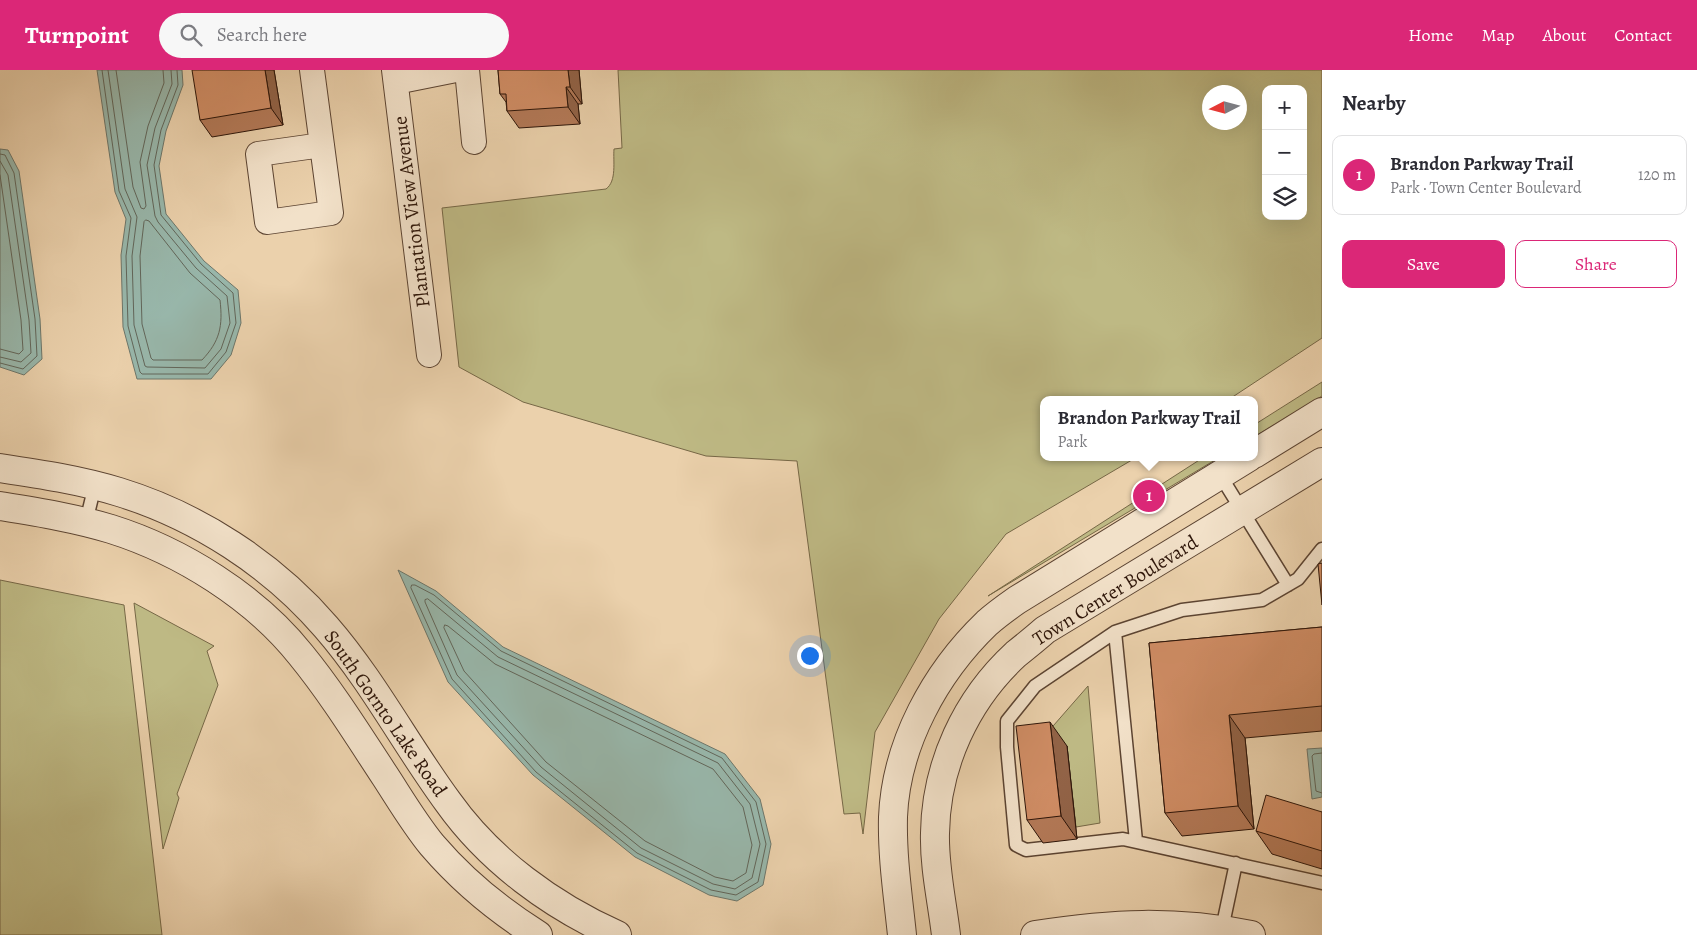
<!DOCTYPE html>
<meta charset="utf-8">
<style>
:root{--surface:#fff;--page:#f7f7f7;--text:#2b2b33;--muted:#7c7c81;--line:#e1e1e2;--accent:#db2777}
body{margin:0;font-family:Alegreya,serif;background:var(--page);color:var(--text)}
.controls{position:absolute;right:15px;top:15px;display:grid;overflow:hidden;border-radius:10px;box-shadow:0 5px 20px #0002}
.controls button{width:45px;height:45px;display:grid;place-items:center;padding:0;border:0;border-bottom:1px solid var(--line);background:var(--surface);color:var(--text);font:25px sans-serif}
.compass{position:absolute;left:1202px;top:15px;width:45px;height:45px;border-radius:50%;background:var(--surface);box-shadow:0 5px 20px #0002;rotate:264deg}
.you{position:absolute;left:809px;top:585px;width:18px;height:18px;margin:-12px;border:4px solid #fff;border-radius:50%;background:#1a73e8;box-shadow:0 0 0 8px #1a73e833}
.badge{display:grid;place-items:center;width:32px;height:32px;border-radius:50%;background:var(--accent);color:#fff;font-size:16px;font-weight:700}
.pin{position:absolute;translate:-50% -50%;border:2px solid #fff;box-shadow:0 1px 5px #0006}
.popup{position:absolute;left:1040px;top:326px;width:218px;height:65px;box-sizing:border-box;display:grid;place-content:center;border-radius:10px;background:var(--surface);filter:drop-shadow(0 1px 4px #0005);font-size:16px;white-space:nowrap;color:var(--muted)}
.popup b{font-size:19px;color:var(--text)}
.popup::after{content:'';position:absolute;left:50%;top:100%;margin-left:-10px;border:10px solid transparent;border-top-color:var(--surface)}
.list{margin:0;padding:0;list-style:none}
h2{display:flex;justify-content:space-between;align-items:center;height:65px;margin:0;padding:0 20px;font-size:21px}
h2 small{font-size:16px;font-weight:400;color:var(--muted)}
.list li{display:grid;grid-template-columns:32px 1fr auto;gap:15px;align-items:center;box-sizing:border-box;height:80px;margin:0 10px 10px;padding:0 10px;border:1px solid var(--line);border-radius:10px}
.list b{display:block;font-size:19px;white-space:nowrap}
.list p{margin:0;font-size:16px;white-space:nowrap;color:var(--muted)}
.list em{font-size:16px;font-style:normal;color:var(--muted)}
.actions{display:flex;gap:10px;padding:15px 20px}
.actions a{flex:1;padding:11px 0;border:1px solid var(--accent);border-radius:10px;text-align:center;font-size:18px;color:var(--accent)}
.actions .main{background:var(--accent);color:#fff}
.icon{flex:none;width:28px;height:28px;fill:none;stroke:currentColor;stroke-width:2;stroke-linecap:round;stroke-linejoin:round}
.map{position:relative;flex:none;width:1322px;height:865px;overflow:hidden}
header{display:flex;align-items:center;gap:30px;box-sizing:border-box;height:70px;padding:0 25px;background:var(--accent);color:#fff}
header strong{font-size:24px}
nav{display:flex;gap:28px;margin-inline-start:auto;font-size:18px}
.search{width:350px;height:45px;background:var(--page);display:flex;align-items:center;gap:12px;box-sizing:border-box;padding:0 18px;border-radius:28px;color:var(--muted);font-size:19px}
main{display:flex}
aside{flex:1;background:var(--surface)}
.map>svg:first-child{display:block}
.green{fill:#beb984;stroke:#766746;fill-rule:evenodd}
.water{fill:#98b7ab;stroke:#6d766a}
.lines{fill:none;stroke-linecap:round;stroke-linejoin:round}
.shore{stroke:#62665a;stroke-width:1}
.service-casing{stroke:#5c4432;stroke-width:15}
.minor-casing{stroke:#5c4432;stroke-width:26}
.tertiary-casing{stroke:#5c4432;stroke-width:30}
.service{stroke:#f2e1c9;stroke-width:12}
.minor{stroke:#f2e1c9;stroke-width:24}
.tertiary{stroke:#f2e1c9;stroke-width:28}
.wall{fill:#b37957;stroke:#2d1509}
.shaded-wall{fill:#926347;stroke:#2d1509}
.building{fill:#d08d65;stroke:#2d1509}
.labels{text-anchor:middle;stroke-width:4;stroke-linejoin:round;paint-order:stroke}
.street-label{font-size:20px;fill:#2d1509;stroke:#f2e1c9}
</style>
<header>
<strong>Turnpoint</strong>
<div class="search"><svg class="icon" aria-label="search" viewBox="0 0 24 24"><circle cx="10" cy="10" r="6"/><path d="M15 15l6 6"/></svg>Search here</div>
<nav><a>Home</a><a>Map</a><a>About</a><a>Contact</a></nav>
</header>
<main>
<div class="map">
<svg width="1322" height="865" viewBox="0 0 1322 865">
<rect width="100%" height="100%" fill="#ebd1ac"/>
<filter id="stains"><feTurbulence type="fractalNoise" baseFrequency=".004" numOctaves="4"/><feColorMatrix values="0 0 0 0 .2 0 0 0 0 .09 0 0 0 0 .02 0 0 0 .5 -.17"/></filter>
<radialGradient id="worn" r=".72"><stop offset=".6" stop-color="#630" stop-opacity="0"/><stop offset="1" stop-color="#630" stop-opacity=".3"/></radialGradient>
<path class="green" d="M618,0H1322V268L1228,330H1044V387H1137L1006,464L939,549L875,662L863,764L860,743L844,744L797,391L706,386L523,332L459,297L442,138L606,119C617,111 613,91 614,79L622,78ZM1266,19H1303V146H1266ZM1210,22H1240V52H1210Z
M1322,312V326L1254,367V355Z
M1204,387H1220L988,526Z
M0,510L124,535L162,865H0Z
M134,533L214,576L207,581L218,615L177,724L179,728L163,779Z
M1088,616L1100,753L1076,757L1067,676L1033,679Z"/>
<path class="water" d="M97,0H182L183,15L166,61L159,96L166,144L204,191L238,220L241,253L231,285L211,309H137L123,257L121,185L126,149L115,122Z
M0,79L8,80L19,101L40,249L42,289L24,305L0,297Z
M398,500L436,521L503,577L725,684L760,729L771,774L763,815L737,831L709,825L635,787L533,705L448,612Z
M1322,678V727L1312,729L1307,679Z"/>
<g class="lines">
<path class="shore" d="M102,0L119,121L131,148L126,186L128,256L140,302L142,304H208L226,282L236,253L233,223L201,194L161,145L154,95L161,60L178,15L177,0
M108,0L125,119L137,147L132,186L134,255L145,296L147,297L205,298L221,279L230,253L227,226L196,198L158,152L155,146L147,95L155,58L172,14L171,0
M116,0L133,117L141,138L144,139L146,136L140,92L148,56L164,13L163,0
M0,84L5,85L14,103L35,249L37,286L23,299L0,293
M0,91L8,105L29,250L31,283L21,292L0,287
M0,105L21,250L23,280L19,284L0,279
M146,150L149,151L190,203L220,230C223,256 220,271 202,290H153L151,288L142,254L140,186L144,152Z
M412,515H415L434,525L501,581L722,688L756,732L766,774L758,812L736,825L711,820L637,783L536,702L452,609L411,518Z
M428,529L498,587L718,693L750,734L760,774L752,808L735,819L713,814L641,778L541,697L457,605L425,532V530Z
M445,555L448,556L495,594L713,699L743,737L752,775L746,803L733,811L715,807L645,771L546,692L464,601L444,558Z
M1322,683L1314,684L1312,686L1316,721L1322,723"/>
<defs>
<path id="service" d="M1220,405L1288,515
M86,452L95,415
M1322,479L1298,509L1262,530L1182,540L1115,562L1035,616L1007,651V677L1016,775L1026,780L1123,769L1322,813
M1115,562L1136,771
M1222,859L1236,793"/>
<path id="minor" d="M312,0L331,143L267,152L258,84L322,75
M394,0L429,285
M467,0L474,72
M396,12L456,0"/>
<path id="tertiary" d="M1254,384L1322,342
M0,398C40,404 80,410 119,422C197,446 272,494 326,557C373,611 406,675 448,732C490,791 552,836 617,865
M0,436C37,442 75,448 111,459C181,481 255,527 301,585C332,623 358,665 385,706C400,729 414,753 432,775C462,810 498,840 538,865
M902,865C898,826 892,787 893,747C896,674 935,603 987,553C996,545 1007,537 1017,530L1249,387
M946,865C942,831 934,797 935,763C936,695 966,630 1016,584C1026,576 1036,568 1045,560L1322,392
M1035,865C1113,853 1173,850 1251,865"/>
</defs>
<use href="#service" class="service-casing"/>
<use href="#minor" class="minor-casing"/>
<use href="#tertiary" class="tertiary-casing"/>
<use href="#service" class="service"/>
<use href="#minor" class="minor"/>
<use href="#tertiary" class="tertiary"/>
</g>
<path class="wall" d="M274,0L283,55L212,67L200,50Z
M498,0H579L582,34H578L580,54L519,58L507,41L506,32L500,24Z
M1322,557V661L1245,668L1254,759L1182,766L1165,743L1149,573Z
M1067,676L1077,769L1043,773L1027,750Z
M1322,742V799L1272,784L1256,761Z"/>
<path class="shaded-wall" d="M265,0H274L283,55L271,38Z
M568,0H579L582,34L570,17Z
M566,17L578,34L580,54L568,37Z
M1229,645L1245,668L1254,759L1238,736Z
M1050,652L1067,676L1077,769L1061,746Z"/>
<path class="building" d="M192,0H265L271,38L200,50Z
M498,0H568L570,17H566L568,37L507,41L506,24H500Z
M1322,493V535L1318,494Z
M1322,557V636L1229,645L1238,736L1165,743L1149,573Z
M1050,652L1061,746L1027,750L1016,656Z
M1266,725L1322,742V781L1256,761Z"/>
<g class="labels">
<g class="street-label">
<text transform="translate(411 142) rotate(-97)" y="7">Plantation View Avenue</text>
<text transform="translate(1115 520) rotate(-32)" y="7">Town Center Boulevard</text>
<text transform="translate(386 643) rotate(55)" y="7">South Gornto Lake Road</text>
</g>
</g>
<rect width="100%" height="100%" filter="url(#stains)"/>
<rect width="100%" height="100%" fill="url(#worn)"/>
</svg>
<div class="controls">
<button>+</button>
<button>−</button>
<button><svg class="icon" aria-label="layers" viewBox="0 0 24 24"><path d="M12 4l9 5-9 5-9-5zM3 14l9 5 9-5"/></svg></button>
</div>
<svg class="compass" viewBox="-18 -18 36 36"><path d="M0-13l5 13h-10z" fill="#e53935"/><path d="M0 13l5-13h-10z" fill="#7c7c81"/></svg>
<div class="you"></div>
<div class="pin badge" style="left:1149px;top:426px">1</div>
<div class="popup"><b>Brandon Parkway Trail</b>Park</div>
</div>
<aside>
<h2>Nearby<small></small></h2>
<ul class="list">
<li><span class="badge">1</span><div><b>Brandon Parkway Trail</b><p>Park · Town Center Boulevard</p></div><em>120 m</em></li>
</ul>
<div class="actions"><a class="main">Save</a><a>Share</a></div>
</aside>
</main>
